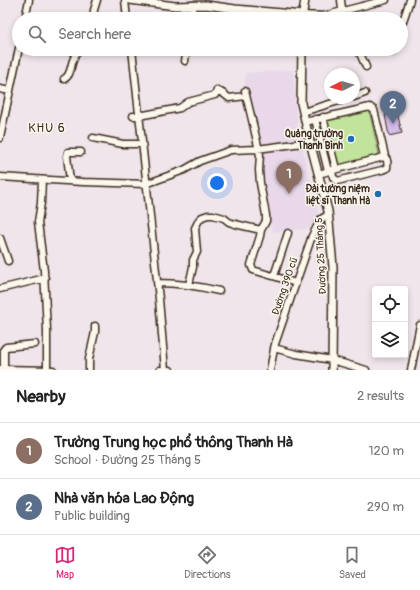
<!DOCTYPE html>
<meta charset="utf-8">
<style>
:root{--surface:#fff;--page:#f6f6f6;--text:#222;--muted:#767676;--line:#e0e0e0;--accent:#db2777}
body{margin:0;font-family:Pangolin,sans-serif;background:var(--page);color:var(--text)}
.controls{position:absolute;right:12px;bottom:12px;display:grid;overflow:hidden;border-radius:4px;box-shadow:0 2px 6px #0003}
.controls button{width:36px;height:36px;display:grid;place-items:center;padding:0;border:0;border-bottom:1px solid var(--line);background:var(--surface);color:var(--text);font:20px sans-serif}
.compass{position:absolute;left:324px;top:68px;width:36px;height:36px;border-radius:50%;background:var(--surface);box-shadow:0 2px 6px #0003;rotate:265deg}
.you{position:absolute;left:217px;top:183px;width:14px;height:14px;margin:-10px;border:3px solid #fff;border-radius:50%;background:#1a73e8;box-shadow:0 0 0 6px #1a73e833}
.badge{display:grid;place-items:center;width:26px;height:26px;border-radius:50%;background:var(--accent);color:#fff;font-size:13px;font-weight:700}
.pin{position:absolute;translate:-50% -33px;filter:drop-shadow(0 1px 2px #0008)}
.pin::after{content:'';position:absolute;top:21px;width:14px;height:12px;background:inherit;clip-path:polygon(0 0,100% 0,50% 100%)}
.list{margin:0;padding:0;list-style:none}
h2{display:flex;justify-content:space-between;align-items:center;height:52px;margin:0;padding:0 16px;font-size:17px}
h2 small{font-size:13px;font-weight:400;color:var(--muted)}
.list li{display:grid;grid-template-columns:26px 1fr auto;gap:12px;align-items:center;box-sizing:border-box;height:56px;padding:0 16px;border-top:1px solid var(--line)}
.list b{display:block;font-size:15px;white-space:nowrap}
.list p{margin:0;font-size:13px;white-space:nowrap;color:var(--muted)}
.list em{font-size:13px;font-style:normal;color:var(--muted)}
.icon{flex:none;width:22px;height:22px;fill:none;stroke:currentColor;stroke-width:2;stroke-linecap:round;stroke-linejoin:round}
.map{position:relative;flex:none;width:420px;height:370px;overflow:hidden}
.search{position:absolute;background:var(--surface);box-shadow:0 2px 6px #0003;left:12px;right:12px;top:12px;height:44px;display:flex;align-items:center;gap:10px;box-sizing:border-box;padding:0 14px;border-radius:22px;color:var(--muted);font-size:15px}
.sheet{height:164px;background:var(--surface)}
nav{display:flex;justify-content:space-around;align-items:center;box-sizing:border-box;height:56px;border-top:1px solid var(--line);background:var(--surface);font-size:11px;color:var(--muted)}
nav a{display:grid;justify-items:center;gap:2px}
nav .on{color:var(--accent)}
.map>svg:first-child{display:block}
.built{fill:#e8d8ea}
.green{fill:#c1e39c;stroke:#7e865d}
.building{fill:#d5bbe9;stroke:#3b2a1e}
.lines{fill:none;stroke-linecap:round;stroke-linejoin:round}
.minor-casing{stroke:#3b2a1e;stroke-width:9}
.major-casing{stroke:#3b2a1e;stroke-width:10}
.minor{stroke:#fbf7ec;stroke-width:6}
.major{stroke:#fbf7ec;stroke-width:7}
.poi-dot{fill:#1f6fb2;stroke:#fbf7ec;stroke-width:1.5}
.labels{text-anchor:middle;stroke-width:3;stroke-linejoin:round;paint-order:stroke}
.poi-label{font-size:10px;font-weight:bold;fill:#3b2a1e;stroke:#fbf7ec;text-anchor:end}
.street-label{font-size:10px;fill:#3b2a1e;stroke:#fbf7ec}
.quarter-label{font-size:12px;letter-spacing:1px;fill:#3b2a1e;stroke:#fbf7ec}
</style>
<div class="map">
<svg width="420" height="370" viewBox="0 0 420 370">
<rect width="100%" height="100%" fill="#f0e5eb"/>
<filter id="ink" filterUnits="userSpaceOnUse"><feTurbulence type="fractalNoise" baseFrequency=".025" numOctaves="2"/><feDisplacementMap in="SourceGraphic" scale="8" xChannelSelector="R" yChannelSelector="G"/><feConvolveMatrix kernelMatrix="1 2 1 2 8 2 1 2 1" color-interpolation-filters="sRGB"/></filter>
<g filter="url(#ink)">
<path class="built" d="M293,70L299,143L259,146L245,82L246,73Z
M302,146L318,213L320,227L274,232L267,220L262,175L261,152Z"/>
<path class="green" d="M368,110L369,111L379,154L378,156L338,166L327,120Z"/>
<path class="building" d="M397,112L402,133L389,136L385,115Z"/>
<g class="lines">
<defs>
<path id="minor" d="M125,0L127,19
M341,0L343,19
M302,15L323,16L386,0
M25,19L29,0
M93,19L94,10L97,0
M193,19V5
M401,27L410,0
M132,49L159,299L165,370
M358,49L366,67
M393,52L394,49
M185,61L187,49
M64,79C72,75 70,65 74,58C75,55 77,52 79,49
M0,89L10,91
M245,91L253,124L260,155L259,170L260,183L266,215V221L261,230L260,236L251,265L253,270L296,283
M354,97L365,93
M303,112L349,98
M133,116H139L180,108L188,102L215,95L217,90L224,94L229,98L246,96
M323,117L336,169
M315,119L328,171
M305,122L370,107L374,110L385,156L384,157L318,174
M0,138L19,48
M93,138L123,144H142
M332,170L333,177L337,181L382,170L387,168C388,163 388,160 385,156
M0,177L83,182L146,184L184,170L200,161L231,150L257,149L310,142
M42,180L41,203L38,222L44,271L47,330V370
M70,181L67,156L68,152H81
M0,238L8,261
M274,276L288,233
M157,283C179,283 198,286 219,291
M189,285L193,267V260L197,252L195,228L199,220L202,217L208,215H213L224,218L229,222L235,224L261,230
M0,289L45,278
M274,348L296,354L332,360L366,370
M0,369L53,370
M4,369V349L6,347L35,344
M89,370V359L95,332V326
M160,370H170
M270,370L275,344L312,236L321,219L328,215
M411,370L420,325"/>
<path id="major" d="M130,0L175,6L206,5L235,9L282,13L302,15
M302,19L305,0
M302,49L301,103L310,142L328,211L333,267L332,370"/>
</defs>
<use href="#minor" class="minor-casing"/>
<use href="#major" class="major-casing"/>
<use href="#minor" class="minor"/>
<use href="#major" class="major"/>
</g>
</g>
<g class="poi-dot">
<circle cx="351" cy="139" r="4"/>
<circle cx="378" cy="194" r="4"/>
</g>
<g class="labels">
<g class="poi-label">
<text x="343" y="137">Quảng trường<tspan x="343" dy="12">Thanh Bình</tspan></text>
<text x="370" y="192">Đài tưởng niệm<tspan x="370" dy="12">liệt sĩ Thanh Hà</tspan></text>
</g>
<g class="street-label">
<text transform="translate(320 256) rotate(-93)" y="4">Đường 25 Tháng 5</text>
<text transform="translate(284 286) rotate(-71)" y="4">Đường 390 cũ</text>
</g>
<g class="quarter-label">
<text x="47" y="132">KHU 6</text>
</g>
</g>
</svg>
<div class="controls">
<button><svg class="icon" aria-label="locate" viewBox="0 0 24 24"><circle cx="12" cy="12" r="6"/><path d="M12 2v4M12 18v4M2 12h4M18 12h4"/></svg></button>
<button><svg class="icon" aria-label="layers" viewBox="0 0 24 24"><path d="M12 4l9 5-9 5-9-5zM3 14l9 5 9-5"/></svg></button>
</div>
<svg class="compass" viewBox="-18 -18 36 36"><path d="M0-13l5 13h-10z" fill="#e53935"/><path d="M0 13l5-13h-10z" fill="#767676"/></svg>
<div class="you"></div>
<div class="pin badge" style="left:289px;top:194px;background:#8d6e63">1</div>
<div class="pin badge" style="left:393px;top:124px;background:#5c6f8a">2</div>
<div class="search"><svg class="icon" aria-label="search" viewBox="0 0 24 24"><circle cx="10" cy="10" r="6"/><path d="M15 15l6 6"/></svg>Search here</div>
</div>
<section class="sheet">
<h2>Nearby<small>2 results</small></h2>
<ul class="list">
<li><span class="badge" style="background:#8d6e63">1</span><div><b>Trường Trung học phổ thông Thanh Hà</b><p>School · Đường 25 Tháng 5</p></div><em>120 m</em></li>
<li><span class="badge" style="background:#5c6f8a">2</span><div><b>Nhà văn hóa Lao Động</b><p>Public building</p></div><em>290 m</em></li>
</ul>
</section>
<nav>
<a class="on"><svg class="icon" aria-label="map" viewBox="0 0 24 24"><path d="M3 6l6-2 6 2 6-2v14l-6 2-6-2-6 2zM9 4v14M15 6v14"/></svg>Map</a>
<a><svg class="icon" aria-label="directions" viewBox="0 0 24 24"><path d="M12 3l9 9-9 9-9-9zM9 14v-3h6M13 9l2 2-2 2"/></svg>Directions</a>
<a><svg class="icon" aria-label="saved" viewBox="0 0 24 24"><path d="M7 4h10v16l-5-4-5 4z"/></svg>Saved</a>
</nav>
